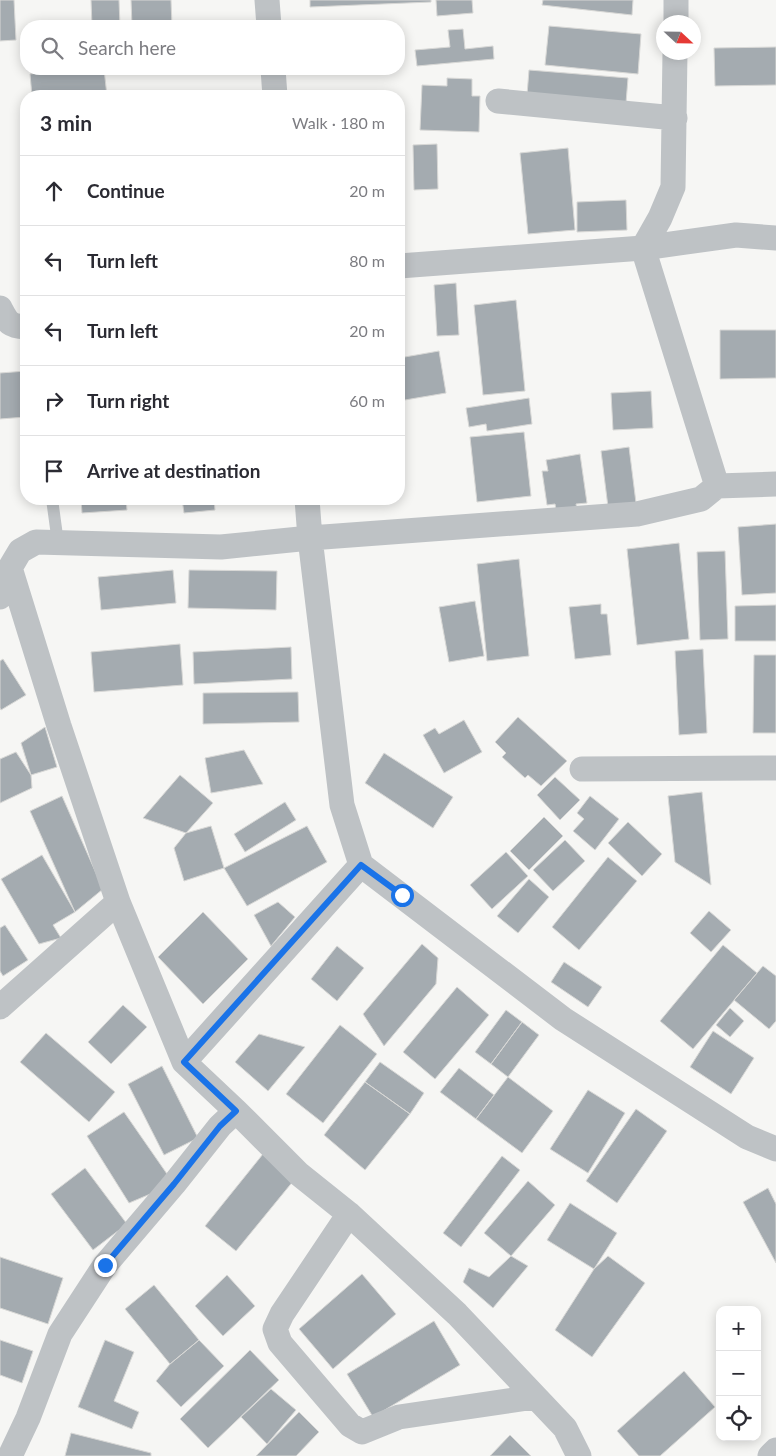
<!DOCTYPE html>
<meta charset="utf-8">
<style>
:root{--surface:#fff;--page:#f7f7f7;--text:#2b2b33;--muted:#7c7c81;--line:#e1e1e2}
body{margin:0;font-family:Lato,sans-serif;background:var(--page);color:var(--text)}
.controls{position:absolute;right:15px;bottom:15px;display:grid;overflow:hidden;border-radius:10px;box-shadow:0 2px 12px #0003}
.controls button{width:45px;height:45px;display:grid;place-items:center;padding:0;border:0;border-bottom:1px solid var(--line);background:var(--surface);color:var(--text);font:25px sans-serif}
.compass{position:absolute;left:656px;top:15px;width:45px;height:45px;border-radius:50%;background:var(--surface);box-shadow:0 2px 12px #0003;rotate:112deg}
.stop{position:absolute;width:15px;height:15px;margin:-11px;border:4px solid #1a73e8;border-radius:50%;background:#fff}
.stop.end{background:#1a73e8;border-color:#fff;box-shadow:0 1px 5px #0008}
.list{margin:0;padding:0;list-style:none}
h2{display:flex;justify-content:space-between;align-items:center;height:65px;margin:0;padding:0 20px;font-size:21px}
h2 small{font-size:16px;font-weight:400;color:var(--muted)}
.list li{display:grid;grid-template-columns:32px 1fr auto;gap:15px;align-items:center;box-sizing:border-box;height:70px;padding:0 20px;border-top:1px solid var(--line)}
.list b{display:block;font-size:19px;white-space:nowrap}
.list em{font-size:16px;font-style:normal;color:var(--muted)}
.icon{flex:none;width:28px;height:28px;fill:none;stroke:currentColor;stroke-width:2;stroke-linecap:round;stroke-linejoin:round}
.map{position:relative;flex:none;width:776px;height:1456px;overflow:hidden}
.search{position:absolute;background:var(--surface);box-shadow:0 2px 12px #0003;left:20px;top:20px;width:385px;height:55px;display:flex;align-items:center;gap:12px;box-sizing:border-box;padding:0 18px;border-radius:20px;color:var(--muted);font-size:19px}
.panel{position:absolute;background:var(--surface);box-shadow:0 2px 12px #0003;left:20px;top:90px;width:385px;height:415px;border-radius:20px}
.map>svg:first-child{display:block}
.building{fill:#a4abb0;stroke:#d8d8d6}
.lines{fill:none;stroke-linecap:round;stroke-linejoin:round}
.lane{stroke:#bec2c5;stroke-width:12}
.street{stroke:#bec2c5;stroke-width:25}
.route{stroke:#1a73e8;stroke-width:6}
</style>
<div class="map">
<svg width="776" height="1456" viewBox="0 0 776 1456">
<rect width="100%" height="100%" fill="#f6f6f4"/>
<path class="building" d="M0,0H14L16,40L0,41Z
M91,0H119L120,26H92Z
M131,0H171L172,26H132Z
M310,0H431V2L310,7Z
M436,0H472L473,13L437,16Z
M543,0H633L632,15L542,5Z
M549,26L641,34L638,74L545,65Z
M463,29L465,49L493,46L494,59L417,66L415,50L450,47L448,30Z
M776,47V85L715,86L714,48Z
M81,69H104L107,96H32L30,74Z
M529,70L628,78L626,103L527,95Z
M447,78L472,79V96H480L479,132L420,130L422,85L447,86Z
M437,144L438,189L414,190L413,145Z
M568,148L575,230L528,234L520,153Z
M626,200L627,230L577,232V202Z
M456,283L459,335L437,336L434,285Z
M516,300L525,391L483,395L474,305Z
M720,330H776V378L720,379Z
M439,351L446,393L399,401V358Z
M26,371V417L0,419V373Z
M651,391L653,428L613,430L611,393Z
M529,398L532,424L487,431L486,424L469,427L466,408Z
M524,432L531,496L477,502L470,437Z
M629,447L636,503L608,507L601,451Z
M580,454L587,503L576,504L578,512L557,515L555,504L547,505L542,471H548L546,460Z
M81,499H126L127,510L82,513Z
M182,499H214L215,510L184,513Z
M776,524V593L742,595L738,527Z
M679,543L689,639L637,645L627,549Z
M725,551L728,639L700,640L697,552Z
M519,559L529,656L487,661L477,564Z
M173,570L176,603L101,610L98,577Z
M189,570L277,571L276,610L188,608Z
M475,601L484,656L449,662L439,607Z
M601,604V614H607L611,655L575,659L569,607Z
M776,605V641H735V606Z
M180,644L183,685L94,692L91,652Z
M291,647L292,679L194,684L193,652Z
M703,649L707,733L679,735L675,651Z
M754,655H776V733H753Z
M3,659L26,695L1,710L0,708V661Z
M298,692L299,722L203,724V693Z
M518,717L567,761L541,786L528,775L525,778L502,757L506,753L495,742Z
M464,720L482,752L444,773L423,735L435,728L439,734Z
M45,727L57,767L31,775L21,743Z
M244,750L263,784L211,793L205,758Z
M16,752L31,775L32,788L0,803V759Z
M384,753L453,797L433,828L365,783Z
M180,775L213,803L186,833L143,818Z
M555,777L580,800L560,820L537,795Z
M702,792L711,885L675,862L668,796Z
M62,796L103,889L75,912L30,811Z
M590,796L619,819L595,850L573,831L584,819L577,813Z
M285,802L296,820L245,852L234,834Z
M544,817L563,836L529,870L510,851Z
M628,822L662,854L642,876L608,843Z
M211,826L224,868L184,881L174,848L186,833Z
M307,826L327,862L247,906L224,868Z
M565,840L585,861L553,891L533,870Z
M506,852L528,876L492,909L470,885Z
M42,855L75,912L53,925L61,938L39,944L1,879Z
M608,857L637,881L579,950L552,927Z
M529,879L549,897L518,933L497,916Z
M278,902L295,917L271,946L254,915Z
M709,911L731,930L711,952L690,933Z
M203,912L248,959L203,1004L158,957Z
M5,925L28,960L3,976L0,971V928Z
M422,944L438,958L436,984L384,1046L363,1014Z
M723,945L757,973L693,1049L660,1021Z
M337,946L364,968L337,1001L311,979Z
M564,962L602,987L588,1007L551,982Z
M763,966L776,976V1021L769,1029L734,1000Z
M457,987L489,1015L435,1079L403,1052Z
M123,1005L147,1027L111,1064L88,1042Z
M730,1008L744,1021L730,1037L716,1025Z
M506,1010L522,1022L491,1064L475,1052Z
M522,1022L539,1035L508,1077L491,1064Z
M340,1025L377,1054L323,1123L286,1094Z
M713,1031L754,1058L731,1094L690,1067Z
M46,1033L115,1092L89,1122L20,1062Z
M259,1034L305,1047L268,1091L235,1062Z
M380,1062L424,1093L410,1114L365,1082Z
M162,1066L198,1138L164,1155L128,1084Z
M459,1068L494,1095L476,1119L440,1092Z
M508,1077L553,1111L522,1153L476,1119Z
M365,1082L410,1114L365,1170L324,1135Z
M588,1090L625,1113L588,1173L550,1149Z
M636,1109L667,1131L617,1203L586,1181Z
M124,1112L174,1184L129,1203L87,1136Z
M267,1149L299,1174L236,1251L205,1226Z
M502,1156L520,1170L461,1247L443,1233Z
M85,1168L127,1224L93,1250L51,1194Z
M528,1181L555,1205L511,1256L484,1233Z
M768,1188L776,1204V1263L743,1202Z
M570,1203L617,1233L594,1269L547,1240Z
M511,1256L528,1266L493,1308L463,1282L469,1268L489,1277Z
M608,1256L645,1283L592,1357L555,1330L594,1269Z
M0,1257L63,1278L48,1324L0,1308Z
M362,1274L396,1314L333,1369L299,1329Z
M227,1275L255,1306L223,1336L195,1306Z
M154,1285L199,1340L170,1364L125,1309Z
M434,1321L460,1365L373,1417L347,1374Z
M0,1340L33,1351L22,1383L0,1375Z
M105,1340L134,1352L114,1401L139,1412L132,1429L78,1407Z
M199,1340L224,1366L181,1407L156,1381L170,1364Z
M250,1350L279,1380L208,1448L180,1419Z
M684,1371L715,1407L660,1456H639L617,1431Z
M271,1389L296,1410L267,1444L241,1417Z
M299,1412L319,1432L296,1456H256Z
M71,1433L151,1453V1456H65Z
M510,1435L531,1456H490Z"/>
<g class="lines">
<path class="lane" d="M52,499L58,543"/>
<path class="street" d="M267,0L269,26
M676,22V0
M675,52L673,187L660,218L643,248L717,486
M273,69L275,96
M498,101L675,118
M399,266L643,248L736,235L776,238
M0,308C8,323 9,326 26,327
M307,499L310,538L342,805L361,865L563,1019L747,1137L776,1149
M10,568L59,726L118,902L184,1062L361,865
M0,597L10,568L20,551L36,542L221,547L310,538L637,514L701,499L717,486L776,484
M582,769L776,768
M0,1007L118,902
M236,1111L299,1174L349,1214L457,1314L565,1428L579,1456
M349,1214L282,1314L275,1329L280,1343L350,1425L362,1432L399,1417L535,1397
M10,1456L28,1418L60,1334L105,1265L174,1184L220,1126L236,1111L184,1062
M770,1456L776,1450"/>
</g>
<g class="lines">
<path class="route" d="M105,1265L174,1184L220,1126L236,1111L184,1062L361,865L402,895"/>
</g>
</svg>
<div class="controls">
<button>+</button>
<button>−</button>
<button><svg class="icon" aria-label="locate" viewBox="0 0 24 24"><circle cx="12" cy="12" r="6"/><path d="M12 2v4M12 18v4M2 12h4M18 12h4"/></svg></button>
</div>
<svg class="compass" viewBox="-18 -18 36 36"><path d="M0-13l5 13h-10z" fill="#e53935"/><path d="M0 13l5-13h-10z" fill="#7c7c81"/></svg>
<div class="stop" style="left:402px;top:895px"></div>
<div class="stop end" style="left:105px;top:1265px"></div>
<div class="search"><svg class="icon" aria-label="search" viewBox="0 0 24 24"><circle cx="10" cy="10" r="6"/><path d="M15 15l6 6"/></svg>Search here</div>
<section class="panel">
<h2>3 min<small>Walk · 180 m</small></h2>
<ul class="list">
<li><svg class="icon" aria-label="ahead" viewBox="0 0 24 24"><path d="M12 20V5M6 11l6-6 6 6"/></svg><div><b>Continue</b></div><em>20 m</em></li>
<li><svg class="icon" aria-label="left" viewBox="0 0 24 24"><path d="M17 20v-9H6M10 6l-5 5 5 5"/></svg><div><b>Turn left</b></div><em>80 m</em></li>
<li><svg class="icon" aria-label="left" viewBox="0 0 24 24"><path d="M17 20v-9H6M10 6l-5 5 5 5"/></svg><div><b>Turn left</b></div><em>20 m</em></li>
<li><svg class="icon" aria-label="right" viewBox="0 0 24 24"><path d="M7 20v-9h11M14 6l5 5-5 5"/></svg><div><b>Turn right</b></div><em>60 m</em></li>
<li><svg class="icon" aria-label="arrive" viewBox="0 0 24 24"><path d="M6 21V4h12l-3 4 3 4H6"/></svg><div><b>Arrive at destination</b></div></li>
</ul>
</section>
</div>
